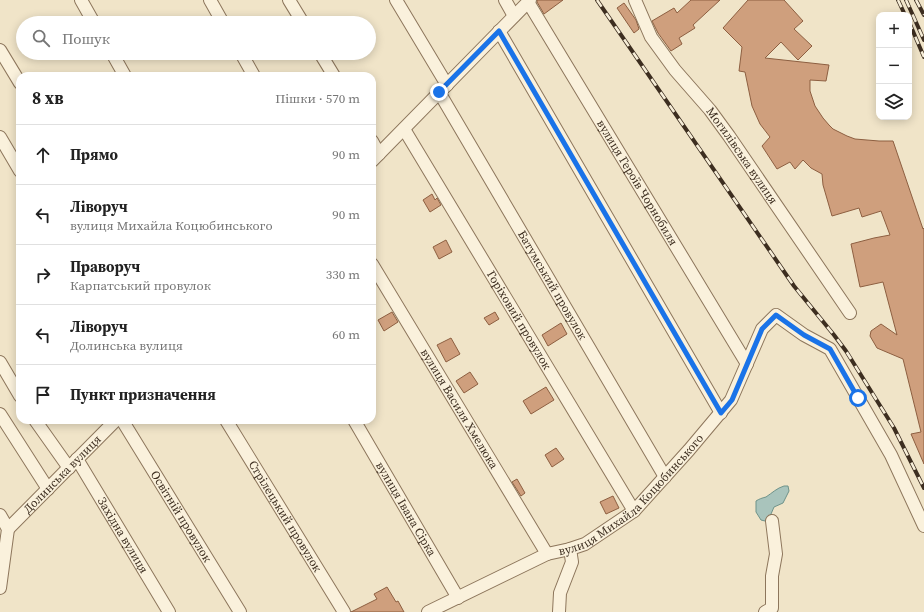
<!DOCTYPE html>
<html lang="uk">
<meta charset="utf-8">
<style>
:root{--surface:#fff;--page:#f6f6f6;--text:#222;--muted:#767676;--line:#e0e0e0}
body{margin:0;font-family:"Source Serif 4",serif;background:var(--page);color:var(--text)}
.controls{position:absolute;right:12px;top:12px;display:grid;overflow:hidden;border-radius:8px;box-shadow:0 2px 10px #0003}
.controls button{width:36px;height:36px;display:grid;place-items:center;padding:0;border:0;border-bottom:1px solid var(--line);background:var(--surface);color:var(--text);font:20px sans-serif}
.stop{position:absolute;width:12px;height:12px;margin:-9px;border:3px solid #1a73e8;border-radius:50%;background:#fff}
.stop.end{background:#1a73e8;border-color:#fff;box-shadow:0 1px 4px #0008}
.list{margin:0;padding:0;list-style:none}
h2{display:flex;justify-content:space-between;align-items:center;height:52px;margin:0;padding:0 16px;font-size:17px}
h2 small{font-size:13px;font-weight:400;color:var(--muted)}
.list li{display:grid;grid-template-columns:26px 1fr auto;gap:12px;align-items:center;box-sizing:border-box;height:60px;padding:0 16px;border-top:1px solid var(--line)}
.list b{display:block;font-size:15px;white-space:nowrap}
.list p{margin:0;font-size:13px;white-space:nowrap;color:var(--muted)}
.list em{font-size:13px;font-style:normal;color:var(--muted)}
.icon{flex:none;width:22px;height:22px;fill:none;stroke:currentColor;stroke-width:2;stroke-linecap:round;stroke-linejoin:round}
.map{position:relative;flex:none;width:924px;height:612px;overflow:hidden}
.search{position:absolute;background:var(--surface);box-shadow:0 2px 10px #0003;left:16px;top:16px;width:360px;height:44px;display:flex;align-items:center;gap:10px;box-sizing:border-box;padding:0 14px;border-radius:22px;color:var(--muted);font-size:15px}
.panel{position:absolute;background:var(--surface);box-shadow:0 2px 10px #0003;left:16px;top:72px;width:360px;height:352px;border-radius:12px}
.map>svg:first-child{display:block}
.water{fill:#a9c4bc;stroke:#6f938a}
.building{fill:#cf9f7d;stroke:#8d5f41}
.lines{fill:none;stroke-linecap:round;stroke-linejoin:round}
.minor-casing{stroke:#8d765c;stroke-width:14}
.minor{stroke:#faf1dc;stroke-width:12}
.rail-casing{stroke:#3d2e20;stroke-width:4}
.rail{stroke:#f7eed8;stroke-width:2.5;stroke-dasharray:8;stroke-linecap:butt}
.route{stroke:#1a73e8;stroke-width:5}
.labels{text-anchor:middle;stroke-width:3;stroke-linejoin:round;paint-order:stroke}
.street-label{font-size:12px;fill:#3d2e20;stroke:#f7eed8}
</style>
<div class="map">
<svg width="924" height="612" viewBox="0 0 924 612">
<rect width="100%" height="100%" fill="#f0e4c8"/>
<path class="water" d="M784,486H788L789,491L783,503L774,507L771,514L765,521L761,520L756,512V501C759,499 762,498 766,497C772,493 777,488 784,486Z"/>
<path class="building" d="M537,0H563L544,14L537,2Z
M691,0H720L693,25L695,28L679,38L682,44L671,51L658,33L652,21L674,8L677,13Z
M748,0H784L803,21L794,29L812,46L798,60L781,42L765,58L829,65L826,81L810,80V91L815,106L823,118L829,125L833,129L847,136L855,139L879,141H893L923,229L924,228V464L911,434L921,432L903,359L877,348L870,336L871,331L881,324L897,335L883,282L860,287L851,244L874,238L890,235L881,211L862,217L859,208L832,216L823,185L822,174L811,168L803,160L795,169L790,162L777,169L762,146L770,137L760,124L752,106L745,72L739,71L742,47L723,28Z
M624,3L636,20L639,29L634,33L617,8Z
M432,194L435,200L437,198L441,205L430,212L423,200Z
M446,240L452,252L439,259L433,247Z
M392,312L398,322L384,331L378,320Z
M495,312L499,319L489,325L484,318Z
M561,323L567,334L548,346L542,335Z
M451,338L460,354L446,362L437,345Z
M470,372L478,384L464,393L456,381Z
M546,387L554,400L531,414L523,401Z
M556,448L564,459L552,467L545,455Z
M517,479L525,493L521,496L512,482Z
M613,496L619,508L606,514L600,502Z
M387,587L396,602L398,601L404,612H351L377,599L374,594Z"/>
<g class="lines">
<defs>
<g id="minor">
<path d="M81,0L94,23"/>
<path d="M210,0L223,23"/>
<path d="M289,0L303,23"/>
<path d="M396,0L447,85"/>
<path d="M505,0L514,16"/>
<path id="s1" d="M635,0L651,37L675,70L710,110L729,136L850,313"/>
<path id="s2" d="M528,2L747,364"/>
<path d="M499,31L721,413"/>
<path d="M0,50L20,83"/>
<path d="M112,53L125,76"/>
<path d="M241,53L254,76"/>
<path d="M320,53L334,76"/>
<path id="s3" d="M439,92L665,477"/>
<path id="s4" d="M404,129L634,511"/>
<path d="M0,137L20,171"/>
<path d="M372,141L379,154"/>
<path d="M372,161L530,0"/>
<path id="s5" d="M372,264L547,554"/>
<path d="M0,362L20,396"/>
<path d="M0,414L48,489"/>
<path d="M35,420L69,468"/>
<path id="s6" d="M122,420L240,612"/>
<path id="s7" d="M226,420L344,612"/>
<path id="s8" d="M354,420L458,598"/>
<path id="s9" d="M77,459L169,612"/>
<path d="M0,515L8,529L0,588"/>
<path id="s10" d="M8,529L116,420"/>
<path id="s11" d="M428,612L547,554L570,549L585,544L634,511L689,450L731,400L762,329L776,315L804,335L830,349L891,455L924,526"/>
<path d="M559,612L560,593L572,562L570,549"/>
<path d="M765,612L772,608V576L776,554L772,521"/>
</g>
</defs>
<use href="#minor" class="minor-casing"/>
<use href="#minor" class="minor"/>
<defs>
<path id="rail" d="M597,0L794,286L834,335L846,351L894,428L924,488
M898,0L905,15
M906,0L924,40
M916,0L924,15
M909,22L924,57"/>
</defs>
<use href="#rail" class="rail-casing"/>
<use href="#rail" class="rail"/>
</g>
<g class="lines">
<path class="route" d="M439,92L499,31L721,413L732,400L762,329L776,315L804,335L830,349L858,398"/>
</g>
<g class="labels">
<g class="street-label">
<text dy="4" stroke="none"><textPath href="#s1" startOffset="190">Могилівська вулиця</textPath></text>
<text dy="4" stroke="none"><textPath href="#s2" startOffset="211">вулиця Героїв Чорнобиля</textPath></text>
<text dy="4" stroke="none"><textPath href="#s3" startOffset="224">Батумський провулок</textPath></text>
<text dy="4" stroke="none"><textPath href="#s4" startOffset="223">Горіховий провулок</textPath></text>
<text dy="4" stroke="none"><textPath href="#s5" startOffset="169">вулиця Василя Хмелюка</textPath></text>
<text dy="4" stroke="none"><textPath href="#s10" startOffset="77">Долинська вулиця</textPath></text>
<text dy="4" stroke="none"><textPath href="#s11" startOffset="238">вулиця Михайла Коцюбинського</textPath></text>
<text dy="4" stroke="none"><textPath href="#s8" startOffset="103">вулиця Івана Сірка</textPath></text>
<text dy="4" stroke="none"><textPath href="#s6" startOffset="113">Освітній провулок</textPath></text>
<text dy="4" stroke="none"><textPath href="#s7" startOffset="113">Стрілецький провулок</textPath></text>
<text dy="4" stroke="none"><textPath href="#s9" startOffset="89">Західна вулиця</textPath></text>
</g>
</g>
</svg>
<div class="controls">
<button>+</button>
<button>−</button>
<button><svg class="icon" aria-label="layers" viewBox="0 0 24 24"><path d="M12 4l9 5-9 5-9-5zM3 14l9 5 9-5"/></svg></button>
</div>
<div class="stop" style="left:858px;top:398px"></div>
<div class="stop end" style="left:439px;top:92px"></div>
<div class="search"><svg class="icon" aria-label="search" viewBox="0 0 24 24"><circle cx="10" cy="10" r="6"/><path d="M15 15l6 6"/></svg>Пошук</div>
<section class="panel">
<h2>8 хв<small>Пішки · 570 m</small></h2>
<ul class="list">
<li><svg class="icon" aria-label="ahead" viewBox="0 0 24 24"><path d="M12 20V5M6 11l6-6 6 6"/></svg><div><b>Прямо</b></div><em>90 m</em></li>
<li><svg class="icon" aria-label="left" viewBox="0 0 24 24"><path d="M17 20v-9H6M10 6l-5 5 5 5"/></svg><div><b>Ліворуч</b><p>вулиця Михайла Коцюбинського</p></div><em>90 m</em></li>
<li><svg class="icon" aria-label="right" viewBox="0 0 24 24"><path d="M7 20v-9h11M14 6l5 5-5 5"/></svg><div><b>Праворуч</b><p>Карпатський провулок</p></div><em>330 m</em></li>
<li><svg class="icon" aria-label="left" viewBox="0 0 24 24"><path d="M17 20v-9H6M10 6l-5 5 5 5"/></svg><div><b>Ліворуч</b><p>Долинська вулиця</p></div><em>60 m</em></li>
<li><svg class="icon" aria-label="arrive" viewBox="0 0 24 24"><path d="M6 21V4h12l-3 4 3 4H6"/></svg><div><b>Пункт призначення</b></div></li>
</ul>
</section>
</div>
